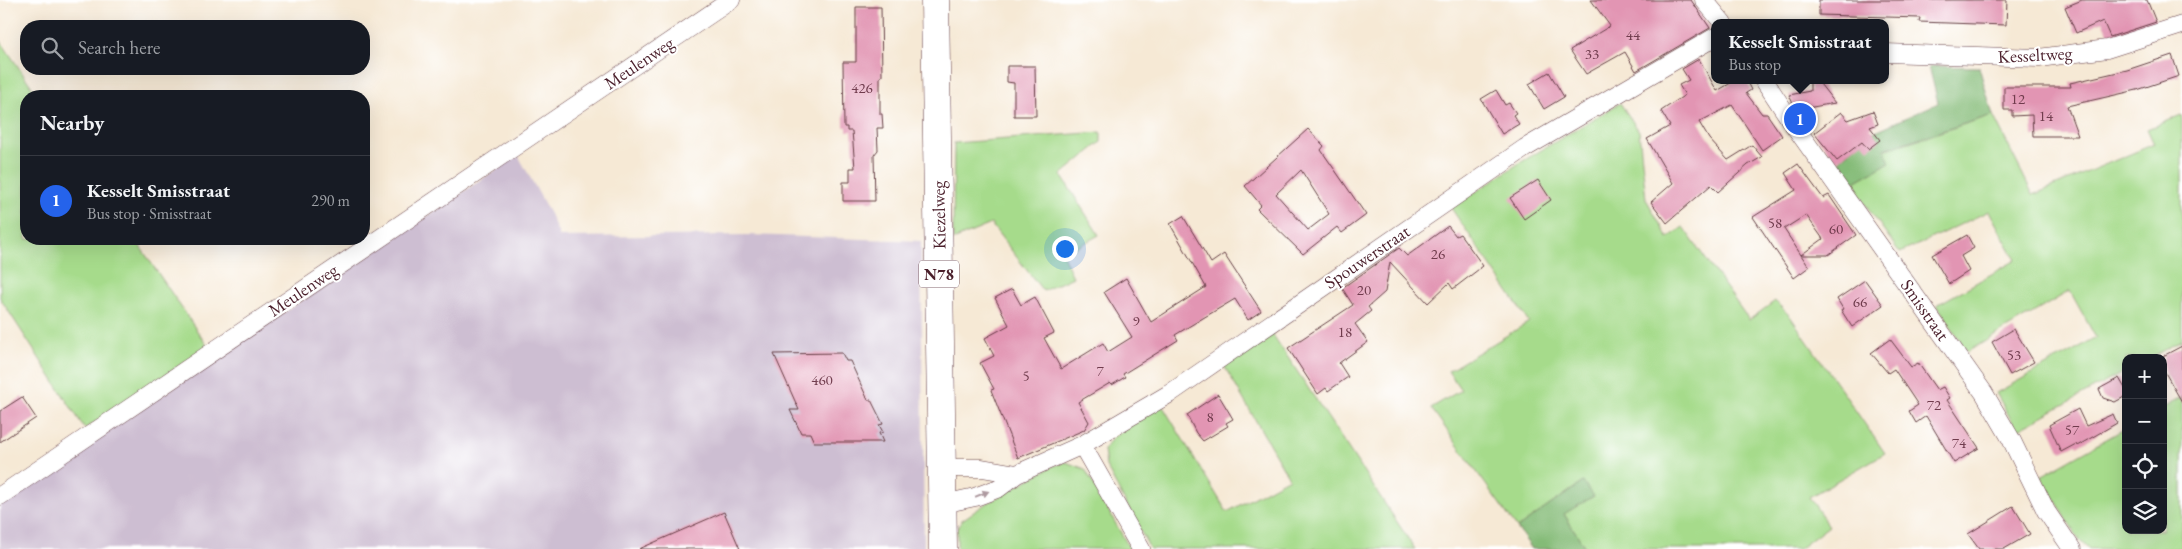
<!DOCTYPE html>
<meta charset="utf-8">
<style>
:root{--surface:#171b24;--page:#242831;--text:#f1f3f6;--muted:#9ea1a6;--line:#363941;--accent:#2563eb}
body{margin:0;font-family:"EB Garamond",serif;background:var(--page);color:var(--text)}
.controls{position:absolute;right:15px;bottom:15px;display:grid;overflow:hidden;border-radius:10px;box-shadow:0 5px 20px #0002}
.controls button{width:45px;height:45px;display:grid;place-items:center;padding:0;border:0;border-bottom:1px solid var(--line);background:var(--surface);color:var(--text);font:25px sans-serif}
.you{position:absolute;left:1064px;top:248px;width:18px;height:18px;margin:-12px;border:4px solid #fff;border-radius:50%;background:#1a73e8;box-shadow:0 0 0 8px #1a73e833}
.badge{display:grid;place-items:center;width:32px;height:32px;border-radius:50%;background:var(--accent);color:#fff;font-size:16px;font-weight:700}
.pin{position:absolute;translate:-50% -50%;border:2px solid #fff;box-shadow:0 1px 5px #0006}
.popup{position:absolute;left:1711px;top:19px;width:178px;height:65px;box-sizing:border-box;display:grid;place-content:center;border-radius:10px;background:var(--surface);filter:drop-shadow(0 1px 4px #0005);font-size:16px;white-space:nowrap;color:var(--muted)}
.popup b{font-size:19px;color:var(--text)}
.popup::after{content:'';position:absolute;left:50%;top:100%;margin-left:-10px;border:10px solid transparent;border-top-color:var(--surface)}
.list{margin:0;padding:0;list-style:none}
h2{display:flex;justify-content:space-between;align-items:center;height:65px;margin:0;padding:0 20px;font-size:21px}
h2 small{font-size:16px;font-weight:400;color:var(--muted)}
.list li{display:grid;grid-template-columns:32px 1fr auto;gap:15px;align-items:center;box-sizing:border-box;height:90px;padding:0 20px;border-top:1px solid var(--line)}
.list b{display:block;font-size:19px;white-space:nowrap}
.list p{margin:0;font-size:16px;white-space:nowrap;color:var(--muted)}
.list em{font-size:16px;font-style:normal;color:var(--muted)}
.icon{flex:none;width:28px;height:28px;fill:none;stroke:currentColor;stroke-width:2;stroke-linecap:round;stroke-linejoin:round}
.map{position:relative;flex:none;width:2182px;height:549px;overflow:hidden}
.search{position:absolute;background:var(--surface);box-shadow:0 5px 20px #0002;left:20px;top:20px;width:350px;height:55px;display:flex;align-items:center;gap:12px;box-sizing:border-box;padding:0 18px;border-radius:20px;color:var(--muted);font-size:19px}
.panel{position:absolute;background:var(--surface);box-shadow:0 5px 20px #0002;left:20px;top:90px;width:350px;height:155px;border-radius:20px}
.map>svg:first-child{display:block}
.industrial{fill:#cdbed2}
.green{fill:#a6db8b;stroke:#787d5b}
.forest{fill:#84bb77;stroke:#676d51}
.building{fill:#e295b3;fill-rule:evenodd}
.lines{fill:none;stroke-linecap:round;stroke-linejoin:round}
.minor-casing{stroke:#643d44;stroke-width:19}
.primary-casing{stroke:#643d44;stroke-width:29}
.minor{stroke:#fff;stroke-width:18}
.primary{stroke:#fff;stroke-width:28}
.oneway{fill:#ae9aa0}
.labels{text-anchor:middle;stroke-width:4;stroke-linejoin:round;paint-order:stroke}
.number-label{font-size:15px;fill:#703c4d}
.shield{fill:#fff;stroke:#80626b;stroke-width:1}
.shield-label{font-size:16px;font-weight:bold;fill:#4a1f2b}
.street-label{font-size:18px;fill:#4a1f2b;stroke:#fff}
</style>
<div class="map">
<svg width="2182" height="549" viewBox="0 0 2182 549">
<rect width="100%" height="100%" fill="#fff"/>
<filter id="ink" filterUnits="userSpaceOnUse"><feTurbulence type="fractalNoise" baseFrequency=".02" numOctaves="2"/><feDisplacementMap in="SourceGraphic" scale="10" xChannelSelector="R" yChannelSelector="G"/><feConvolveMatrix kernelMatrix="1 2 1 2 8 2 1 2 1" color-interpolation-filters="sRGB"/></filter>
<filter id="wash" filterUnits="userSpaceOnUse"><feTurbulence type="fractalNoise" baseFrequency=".0096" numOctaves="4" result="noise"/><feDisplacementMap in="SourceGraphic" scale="20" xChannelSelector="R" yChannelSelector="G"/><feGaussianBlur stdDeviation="1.12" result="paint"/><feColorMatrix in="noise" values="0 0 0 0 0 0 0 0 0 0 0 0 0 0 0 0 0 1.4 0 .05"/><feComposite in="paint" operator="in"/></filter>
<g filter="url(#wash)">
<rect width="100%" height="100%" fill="#f6e9d5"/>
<path class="industrial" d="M518,155L550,214L560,237L750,235L921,241L924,549H0V504Z"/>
<path class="green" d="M0,40L38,96H26V239H135L208,347L85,429L0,298Z
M1620,103L1639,131L1646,199L1668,238L1683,227L1749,320L1775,301L1790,316L1885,453L1809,497L1829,526L1799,549H1586L1564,514L1583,482L1517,528L1431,408L1461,390L1448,371L1529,322L1451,208L1518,164Z
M1993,115L2033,195L2154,144L2147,129L2181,115L2182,119V340L2150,358H2126V371L2017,430L1996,393L2096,338L2070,291L1967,352L1937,305L2016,260L1989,211L1900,253L1851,184L1889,162L1884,150Z
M1101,132V142L1061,175L1099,235L1063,255L1073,277L1043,291L991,224L953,240L954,143Z
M1271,332L1415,549H1150L1106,466L1104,450L1112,438L1162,405L1227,512L1289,478L1223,364Z
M2182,397V549H2089L2078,538L2041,476L2126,428V530H2163V408Z
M1066,462L1085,469L1130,549H957V530L962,520L984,505L1053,466Z"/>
<path class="forest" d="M1929,66L1979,67L1993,115L1884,149L1890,162L1851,184L1836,164L1869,134L1938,103Z
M1583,482L1594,496L1564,514L1586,549H1532L1517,528Z"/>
<g id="blocks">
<path class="building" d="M1591,0H1691L1710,28L1636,71L1625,52L1586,74L1570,50L1610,26Z
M1819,0H2007L2006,25L1919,22L1920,18L1819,15Z
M2082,0H2147L2156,22L2110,37L2103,21L2076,33L2065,7Z
M856,7H881L882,76L880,77V114H882L883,128H877L878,150L874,155L875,201H843V182H850V168H855L852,131H847V127H844L843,62H856Z
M2172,55L2179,76L2137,90L2067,106L2078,136H2033L2032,115L2012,116V110H2004V87H2071L2070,83L2127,70Z
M1699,59L1717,91L1736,80H1746L1751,90L1746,93L1762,114H1767L1782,136L1762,150L1732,105L1699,122L1709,139L1728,160L1752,145L1762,157L1748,165L1718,192L1711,185L1667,223L1651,202L1673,183L1647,139L1670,126L1661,111L1685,95L1679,85L1689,80L1682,69Z
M1007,66H1035L1036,116H1014V83L1007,82Z
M1549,72L1564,97L1544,109L1529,84Z
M1810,80H1817L1835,103L1796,110L1789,95L1810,91Z
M1496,90L1505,105L1509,103L1516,113L1513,115L1519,124L1502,134L1481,99Z
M1873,111L1878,124L1870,127L1880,140L1868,149L1862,142L1837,161L1814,133L1841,112L1848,120Z
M1308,129L1324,146L1321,150L1366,215L1342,233L1337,227L1303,254L1257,209L1261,205L1245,186ZM1301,170L1329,214L1308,230L1276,194Z
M1798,164L1823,198L1829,195L1856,235L1828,255H1801L1809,267L1794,278L1753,217L1796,190L1785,173ZM1806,215L1823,239L1801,255L1784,229Z
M1538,180L1551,200L1524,219L1510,198Z
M1183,216L1211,263L1224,254L1261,311L1248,320L1235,299L1203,318L1175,335L1178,340L1123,374L1125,377L1112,385L1110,383L1078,402L1089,422L1084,430L1018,458L991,390L994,389L980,363L994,356L985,338L1009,325L995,298L1012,289L1021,305L1035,297L1054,333L1044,338L1061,369L1103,343L1108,352L1132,337L1104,292L1126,278L1151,322L1206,287L1170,224Z
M1448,226L1456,236L1460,234L1483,266L1453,289L1449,283L1428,303L1390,262L1385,292L1368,307L1371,311L1355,324L1368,342L1339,363L1348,377L1328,391L1326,388L1318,394L1288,348L1353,305L1342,288L1399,248L1407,256Z
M1967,235L1974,248L1961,256L1969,271L1949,284L1932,255Z
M1865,280L1883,305L1852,327L1841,310L1843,309L1837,299Z
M2014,329L2034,362L2010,375L1992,342Z
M1890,339L1911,367L1918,363L1937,390L1943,387L1950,398L1947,400L1979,448L1954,463L1926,416L1916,423L1909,411L1918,405L1894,369L1888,373L1871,353Z
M2182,346V402L2163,369V356Z
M842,353L846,361H850L868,400H871L883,424L879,425L883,432L879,433L883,442H814L810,433H801L790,410H799L774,354Z
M2119,378L2126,390V396L2115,402L2103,398L2099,389Z
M1218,394L1233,419L1226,423L1228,426L1203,441L1196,433L1187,415Z
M22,397L36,418L0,442V411Z
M2078,409L2086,426L2113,414L2117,423L2077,446L2076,444L2061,452L2049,425Z
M2013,506L2030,534L2004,549H1979L1968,534Z
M724,512L740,549H639Z"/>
</g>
</g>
<g filter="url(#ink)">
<use href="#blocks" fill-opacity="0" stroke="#643d44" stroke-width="1"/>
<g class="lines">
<defs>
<path id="minor" d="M1704,0L1723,23
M1885,53L2039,58L2107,49L2182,25
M1764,80L1793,124L1984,393L2011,439L2046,511L2072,549
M1082,445L1141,549
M942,468H982L1017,474
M0,496L731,0
M943,504L975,497L999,488L1017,474L1082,445L1169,394L1525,148L1715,37"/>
<path id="primary" d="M935,0L943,549"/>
</defs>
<use href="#minor" class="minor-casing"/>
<use href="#primary" class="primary-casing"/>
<use href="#minor" class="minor"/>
<use href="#primary" class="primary"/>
</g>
<defs><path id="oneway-solid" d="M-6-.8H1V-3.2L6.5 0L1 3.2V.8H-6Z" transform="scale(1.25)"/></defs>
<use class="oneway" href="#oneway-solid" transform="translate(982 494) rotate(-22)"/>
</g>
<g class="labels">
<g class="number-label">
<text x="1633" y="40">44</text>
<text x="1592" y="59">33</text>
<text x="862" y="93">426</text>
<text x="2018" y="104">12</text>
<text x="2046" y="121">14</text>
<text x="1775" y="228">58</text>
<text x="1836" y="234">60</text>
<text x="1438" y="259">26</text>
<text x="1364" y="295">20</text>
<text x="1860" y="307">66</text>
<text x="1136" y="326">9</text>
<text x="1345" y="337">18</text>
<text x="2014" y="360">53</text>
<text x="1100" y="376">7</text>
<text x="1026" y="381">5</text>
<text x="822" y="385">460</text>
<text x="1934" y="410">72</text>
<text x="1210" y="422">8</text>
<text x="2072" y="435">57</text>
<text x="1959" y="448">74</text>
</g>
<rect class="shield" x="919" y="260.5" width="40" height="27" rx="4"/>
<g class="shield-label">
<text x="939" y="280">N78</text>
</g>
<g class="street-label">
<text transform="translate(2035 55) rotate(-3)" y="6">Kesseltweg</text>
<text transform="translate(639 63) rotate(-34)" y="6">Meulenweg</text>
<text transform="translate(939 215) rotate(-91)" y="6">Kiezelweg</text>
<text transform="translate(1367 257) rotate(-34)" y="6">Spouwerstraat</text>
<text transform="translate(303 290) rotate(-34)" y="6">Meulenweg</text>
<text transform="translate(1925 310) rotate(55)" y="6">Smisstraat</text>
</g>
</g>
</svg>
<div class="controls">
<button>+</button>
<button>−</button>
<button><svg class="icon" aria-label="locate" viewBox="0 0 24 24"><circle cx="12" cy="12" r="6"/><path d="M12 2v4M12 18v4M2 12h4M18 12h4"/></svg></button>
<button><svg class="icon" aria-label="layers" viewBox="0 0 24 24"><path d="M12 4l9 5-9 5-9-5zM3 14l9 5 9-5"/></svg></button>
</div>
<div class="you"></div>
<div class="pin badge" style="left:1800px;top:119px">1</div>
<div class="popup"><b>Kesselt Smisstraat</b>Bus stop</div>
<div class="search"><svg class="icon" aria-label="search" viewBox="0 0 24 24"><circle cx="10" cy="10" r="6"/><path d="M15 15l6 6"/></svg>Search here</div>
<section class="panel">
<h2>Nearby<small></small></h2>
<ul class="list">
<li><span class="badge">1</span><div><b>Kesselt Smisstraat</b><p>Bus stop · Smisstraat</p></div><em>290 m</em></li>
</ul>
</section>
</div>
